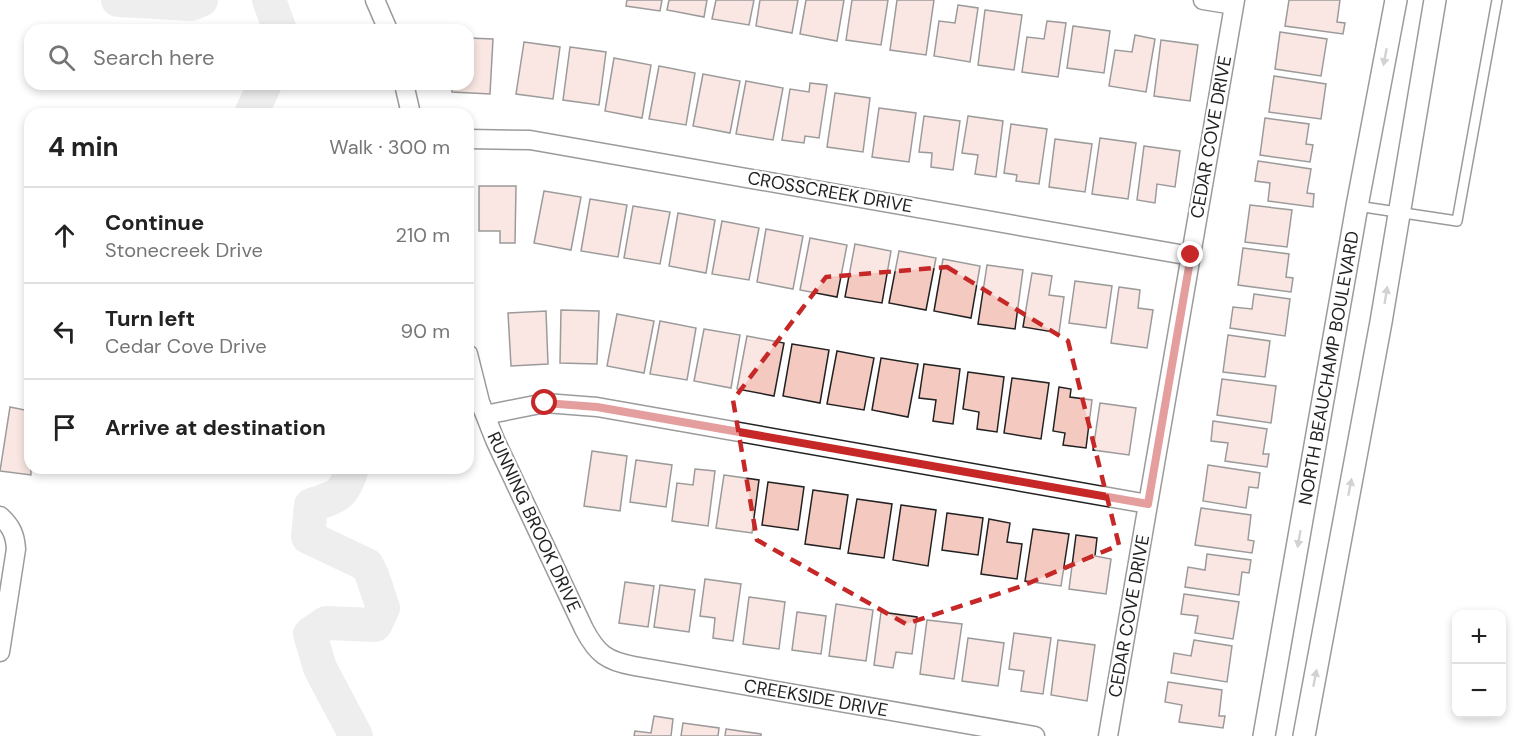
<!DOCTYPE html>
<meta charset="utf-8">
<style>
:root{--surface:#fff;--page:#f2f2f2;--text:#222;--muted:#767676;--line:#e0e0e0}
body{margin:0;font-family:"DM Sans",sans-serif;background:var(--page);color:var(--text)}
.controls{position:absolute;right:18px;bottom:18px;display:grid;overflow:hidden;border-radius:12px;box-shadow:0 3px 9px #0003}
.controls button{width:54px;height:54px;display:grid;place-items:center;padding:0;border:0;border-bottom:2px solid var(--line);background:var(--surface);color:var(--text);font:30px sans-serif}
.stop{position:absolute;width:18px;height:18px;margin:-14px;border:4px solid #c62828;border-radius:50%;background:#fff}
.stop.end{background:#c62828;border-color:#fff;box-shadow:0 2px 6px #0008}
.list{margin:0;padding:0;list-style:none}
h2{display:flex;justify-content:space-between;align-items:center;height:78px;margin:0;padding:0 24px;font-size:26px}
h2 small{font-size:20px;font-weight:400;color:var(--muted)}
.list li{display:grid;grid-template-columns:39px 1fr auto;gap:18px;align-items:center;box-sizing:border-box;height:96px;padding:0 24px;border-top:2px solid var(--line)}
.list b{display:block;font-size:22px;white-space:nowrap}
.list p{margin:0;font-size:20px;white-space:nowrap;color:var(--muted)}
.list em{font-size:20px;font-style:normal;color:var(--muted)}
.icon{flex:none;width:33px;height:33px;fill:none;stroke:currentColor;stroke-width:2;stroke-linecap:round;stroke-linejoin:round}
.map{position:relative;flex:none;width:1524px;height:736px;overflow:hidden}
.search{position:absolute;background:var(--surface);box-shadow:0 3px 9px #0003;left:24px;top:24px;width:450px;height:66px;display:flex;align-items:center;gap:15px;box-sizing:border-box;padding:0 21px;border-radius:18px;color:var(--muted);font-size:22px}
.panel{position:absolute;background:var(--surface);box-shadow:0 3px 9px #0003;left:24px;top:108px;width:450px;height:366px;border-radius:18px}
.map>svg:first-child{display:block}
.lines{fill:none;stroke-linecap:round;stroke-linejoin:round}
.river{stroke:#d9d9d9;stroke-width:34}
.building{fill:#f3c9c0;stroke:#222;stroke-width:1.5}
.service-casing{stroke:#222;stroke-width:12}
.minor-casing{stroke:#222;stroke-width:21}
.tertiary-casing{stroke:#222;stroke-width:24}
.service{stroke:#fff;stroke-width:9}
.minor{stroke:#fff;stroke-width:18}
.tertiary{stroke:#fff;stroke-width:21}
.oneway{fill:#9c9c9c}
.route{stroke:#c62828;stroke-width:8}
.marked{fill:none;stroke:#c62828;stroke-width:4.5;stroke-dasharray:12 8;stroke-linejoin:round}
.labels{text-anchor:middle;stroke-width:4.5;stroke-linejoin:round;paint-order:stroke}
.street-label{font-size:18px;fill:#222;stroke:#fff}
</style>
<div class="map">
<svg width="1524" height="736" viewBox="0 0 1524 736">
<rect width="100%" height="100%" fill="#fff"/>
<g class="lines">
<path class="river" d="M118,0L191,4L201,0
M269,0L280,30
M251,114L265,84
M352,468C344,496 337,497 311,505L308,537L367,565L372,575L383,608L375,625L326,623L310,634L320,668L356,736"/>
</g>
<path class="building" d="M627,0H662L660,11L626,6Z
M669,0H707L704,17L667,10Z
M716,0H754L749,25L712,19Z
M760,0H798L792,33L756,26Z
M806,0H844L837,41L800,34Z
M852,0H888L881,45L846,40Z
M897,0H934L926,55L890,50Z
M1289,0H1340L1337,22L1345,23L1343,34L1285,26Z
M958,5L978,8L970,62L934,56L939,21L955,23Z
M985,10L1022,15L1014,70L978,65Z
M1047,21L1066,23L1058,77L1022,72L1027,37L1044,39Z
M1073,26L1110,31L1104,73L1067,68Z
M1280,32L1327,39L1321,76L1275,69Z
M1135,35L1155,39L1146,92L1109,86L1115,50L1132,52Z
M468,38L493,39L490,94L452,92L453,84H468Z
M1161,40L1198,45L1190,101L1154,96Z
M524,42L560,47L553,99L516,94Z
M570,47L606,52L599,105L563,100Z
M614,58L651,65L642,118L605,111Z
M659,66L695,73L686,125L649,119Z
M703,74L740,81L730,133L693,126Z
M1274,76L1326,84L1321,119L1269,112Z
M746,81L783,88L773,140L736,134Z
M810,83L827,85L819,138L805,136L804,143L782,140L790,89L809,92Z
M835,93L870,98L863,152L827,147Z
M879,108L916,113L909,162L872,157Z
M924,116L960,121L953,170L931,167L932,153L919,152Z
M968,116L1003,121L996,177L975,174L978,155L962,153Z
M1265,118L1309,124L1306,144L1313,145L1310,162L1260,155Z
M1011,124L1047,129L1039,184L1016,181L1017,175L1004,173Z
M1100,138L1136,143L1128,199L1092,194Z
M1055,139L1092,144L1085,192L1049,187Z
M1144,146L1180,151L1175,187L1157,184L1155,203L1137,200Z
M1258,161L1311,169L1307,193L1314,194L1313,207L1268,201L1270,183L1255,181Z
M479,186H516L515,243H500V231H479Z
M544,191L581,197L571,250L534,243Z
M590,199L627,205L618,257L581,251Z
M1250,205L1292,210L1287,247L1245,242Z
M633,206L670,212L660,264L624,258Z
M678,213L715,220L706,273L669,266Z
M722,221L759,228L749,280L712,274Z
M766,229L803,236L793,289L757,282Z
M810,238L847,245L837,297L800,290Z
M855,244L891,251L882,303L845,297Z
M1243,248L1289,254L1286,277L1293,278L1291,292L1238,285Z
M899,251L936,258L926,310L889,303Z
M943,259L980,266L971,318L934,311Z
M987,265L1023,270L1015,329L978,324Z
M1032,273L1052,276L1049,295L1064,297L1059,333L1023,327Z
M1075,281L1112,286L1106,328L1069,323Z
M1119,287L1140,290L1138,308L1153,310L1147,348L1111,343Z
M1254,294L1290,299L1285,336L1230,328L1233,307L1252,309Z
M561,310L599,311L597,364L560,363Z
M546,311L548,364L511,366L508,313Z
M617,314L654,321L644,373L607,366Z
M660,321L696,328L687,380L650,374Z
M704,329L740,335L731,388L694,381Z
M1228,335L1270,341L1265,377L1223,372Z
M747,336L784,343L774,396L737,389Z
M792,344L829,350L820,403L783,396Z
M837,351L874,358L864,410L827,404Z
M881,358L918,364L908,417L872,410Z
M924,364L960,369L953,424L933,421L936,400L919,398Z
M968,372L1004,377L997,432L977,429L979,412L963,409Z
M1012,378L1049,383L1041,439L1004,433Z
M1222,379L1276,386L1271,423L1217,415Z
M1059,387L1071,389L1070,397L1092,400L1086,448L1063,445L1065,433L1053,431Z
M1100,403L1136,408L1129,455L1093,450Z
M10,407L30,411L31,475L0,471Z
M1213,421L1267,429L1263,454H1269L1267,467L1225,461L1228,443L1211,441Z
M592,451L627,456L620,511L584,506Z
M636,460L672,465L666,507L630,502Z
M1208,465L1260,473L1258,488L1249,487L1246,508L1203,501Z
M695,469L715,471L708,526L672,521L677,483L693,485Z
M724,475L759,480L752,533L716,528Z
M768,482L804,487L798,530L762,525Z
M813,490L848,495L840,549L805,544Z
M857,499L892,504L884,558L848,553Z
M901,505L936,510L928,566L893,560Z
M1201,508L1251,515L1248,540L1254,541L1252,553L1195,545Z
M947,513L983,518L978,555L942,550Z
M989,519L1010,523L1007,542L1022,544L1017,579L981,574Z
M1033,529L1069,534L1061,586L1025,581Z
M1076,535L1097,538L1095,556L1111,559L1106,594L1069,589Z
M1207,554L1251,560L1249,573L1242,572L1239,595L1185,587L1188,567L1205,570Z
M705,579L741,584L733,641L713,638L715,618L700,616Z
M625,582L654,586L648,627L619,623Z
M660,585L695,590L689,632L654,627Z
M1184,594L1239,602L1233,639L1195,633L1198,616L1181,614Z
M749,597L785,602L779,649L743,644Z
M836,604L873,610L866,661L829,656Z
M797,612L826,616L821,654L792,650Z
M881,612L917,617L912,654L896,652L893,668L874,665Z
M927,620L962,624L954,679L920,674Z
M1014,633L1051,638L1043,694L1021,691L1024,671L1009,669Z
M968,638L1004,643L998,686L962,681Z
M1058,640L1095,645L1087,701L1051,695Z
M1194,640L1232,646L1227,682L1171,673L1174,653L1191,656Z
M1168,682L1222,690L1219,716H1225L1223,728L1179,722L1182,705L1165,702Z
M654,716L673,719L671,736H634L635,731L651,733Z
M683,723L719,728L718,736H681Z
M726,729L761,734V736H725Z"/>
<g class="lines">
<defs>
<path id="service" d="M1357,206L1457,221L1497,0"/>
<path id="minor" d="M375,0L388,30
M1203,0L1234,5
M404,84L411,114
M468,139L530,140L1191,256
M468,354L480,402L495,440L584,629C597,654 607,661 634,666L1035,736
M485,415L545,403L597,407L1148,504
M0,516C11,526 15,534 16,549L0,652
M1108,736L1235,0"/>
<path id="tertiary" d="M1264,736L1357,206L1396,0
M1304,736L1381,322L1435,0"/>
</defs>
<use href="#service" class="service-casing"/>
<use href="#minor" class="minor-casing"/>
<use href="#tertiary" class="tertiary-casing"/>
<use href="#service" class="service"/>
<use href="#minor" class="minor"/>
<use href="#tertiary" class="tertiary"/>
</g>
<defs><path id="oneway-solid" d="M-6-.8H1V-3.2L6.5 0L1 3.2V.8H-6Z" transform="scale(1.5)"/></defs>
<g class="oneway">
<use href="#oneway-solid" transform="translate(1385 57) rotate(101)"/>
<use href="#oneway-solid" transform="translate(1386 295) rotate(-81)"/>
<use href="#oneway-solid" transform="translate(1350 487) rotate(-79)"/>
<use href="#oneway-solid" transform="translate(1299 539) rotate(100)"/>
<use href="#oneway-solid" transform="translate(1315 678) rotate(-79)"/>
</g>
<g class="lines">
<path class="route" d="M545,403L597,407L1148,504L1191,255"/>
</g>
<path d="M0 0H1524V736H0ZM947,267L1068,341L1119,545L1022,586L906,624L757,540L733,400L826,277Z" fill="#fff" fill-opacity=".55" fill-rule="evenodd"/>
<path class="marked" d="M947,267L1068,341L1119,545L1022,586L906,624L757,540L733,400L826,277Z"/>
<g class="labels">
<g class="street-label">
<text transform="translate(1211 137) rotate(-80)" y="6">CEDAR COVE DRIVE</text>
<text transform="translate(830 192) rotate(10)" y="6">CROSSCREEK DRIVE</text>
<text transform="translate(1329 368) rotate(-80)" y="6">NORTH BEAUCHAMP BOULEVARD</text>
<text transform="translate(534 522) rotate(65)" y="6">RUNNING BROOK DRIVE</text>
<text transform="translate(1129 616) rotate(-80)" y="6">CEDAR COVE DRIVE</text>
<text transform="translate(816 698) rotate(10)" y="6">CREEKSIDE DRIVE</text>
</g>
</g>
</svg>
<div class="controls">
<button>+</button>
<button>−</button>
</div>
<div class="stop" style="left:545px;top:403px"></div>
<div class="stop end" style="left:1191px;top:255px"></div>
<div class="search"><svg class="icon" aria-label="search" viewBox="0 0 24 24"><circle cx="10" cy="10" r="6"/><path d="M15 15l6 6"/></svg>Search here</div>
<section class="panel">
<h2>4 min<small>Walk · 300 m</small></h2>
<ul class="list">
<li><svg class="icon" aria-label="ahead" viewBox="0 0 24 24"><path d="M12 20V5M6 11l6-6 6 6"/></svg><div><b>Continue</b><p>Stonecreek Drive</p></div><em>210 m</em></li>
<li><svg class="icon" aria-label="left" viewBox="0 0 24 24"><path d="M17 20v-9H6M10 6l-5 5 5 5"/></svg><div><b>Turn left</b><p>Cedar Cove Drive</p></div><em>90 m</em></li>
<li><svg class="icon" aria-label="arrive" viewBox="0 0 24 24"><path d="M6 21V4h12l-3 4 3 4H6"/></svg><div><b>Arrive at destination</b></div></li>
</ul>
</section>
</div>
